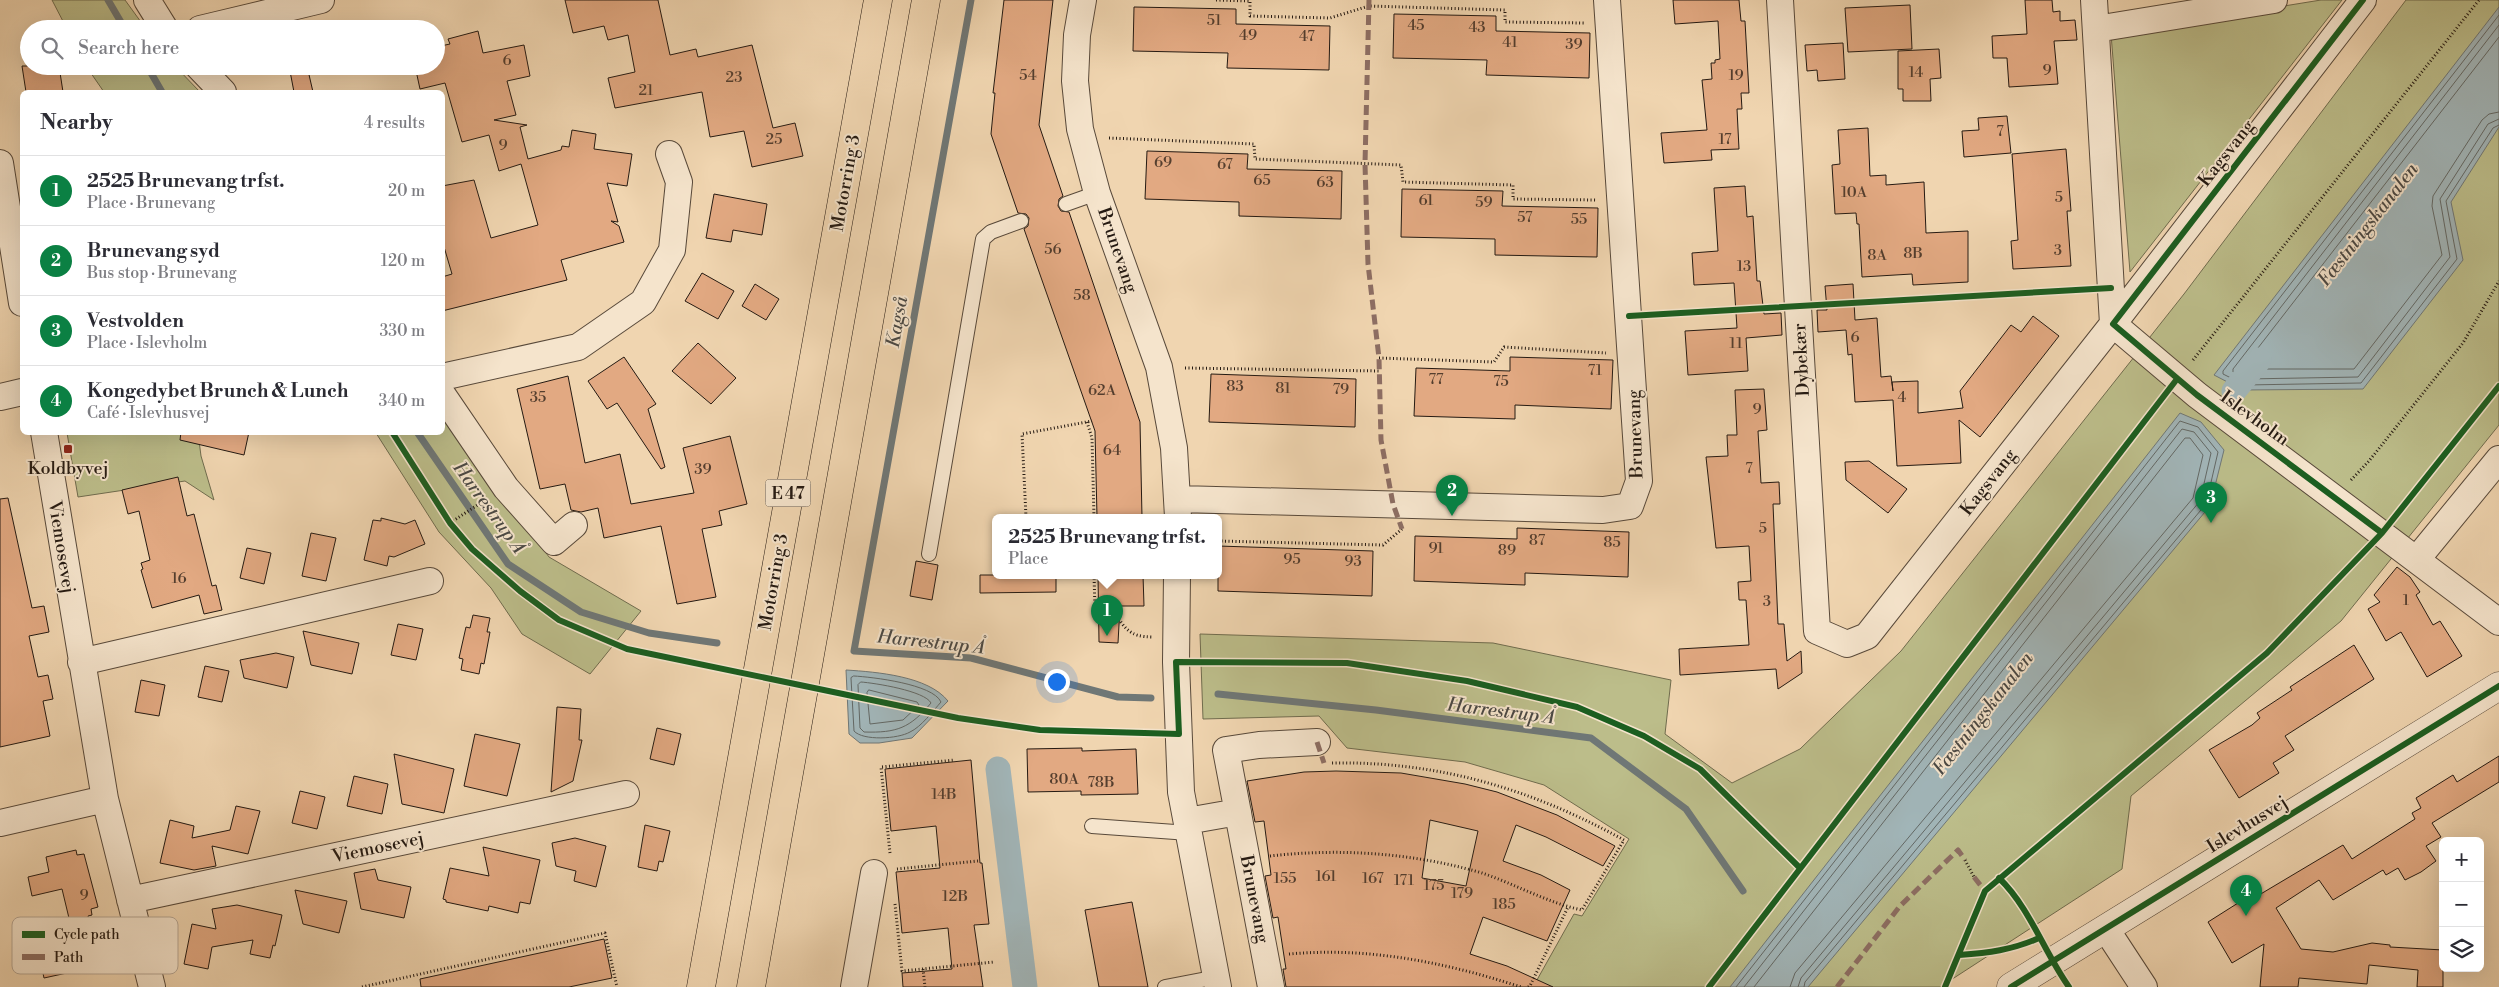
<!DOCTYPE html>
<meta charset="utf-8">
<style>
:root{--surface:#fff;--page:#f7f7f7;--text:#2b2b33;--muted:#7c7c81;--line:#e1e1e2;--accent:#0b8043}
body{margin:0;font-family:"Libre Bodoni",serif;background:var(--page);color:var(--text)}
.controls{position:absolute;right:15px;bottom:15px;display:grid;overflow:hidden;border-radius:8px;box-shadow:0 5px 20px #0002}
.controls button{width:45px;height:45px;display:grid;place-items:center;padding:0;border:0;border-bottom:1px solid var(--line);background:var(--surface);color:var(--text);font:25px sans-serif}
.you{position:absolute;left:1056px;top:681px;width:18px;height:18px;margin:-12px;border:4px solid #fff;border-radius:50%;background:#1a73e8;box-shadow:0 0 0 8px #1a73e833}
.badge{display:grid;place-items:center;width:32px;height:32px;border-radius:50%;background:var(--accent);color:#fff;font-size:16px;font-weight:700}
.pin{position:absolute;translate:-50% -41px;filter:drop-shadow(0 1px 2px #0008)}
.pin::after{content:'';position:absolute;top:26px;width:18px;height:15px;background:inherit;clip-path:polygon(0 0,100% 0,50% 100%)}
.popup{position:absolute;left:992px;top:514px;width:230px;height:65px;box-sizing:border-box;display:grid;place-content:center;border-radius:8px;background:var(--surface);filter:drop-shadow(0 1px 4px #0005);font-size:16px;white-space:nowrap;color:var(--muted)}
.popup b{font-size:19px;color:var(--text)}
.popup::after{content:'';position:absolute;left:50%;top:100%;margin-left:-10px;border:10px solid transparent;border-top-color:var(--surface)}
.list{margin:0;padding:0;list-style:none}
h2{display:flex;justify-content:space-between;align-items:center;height:65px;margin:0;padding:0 20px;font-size:21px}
h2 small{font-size:16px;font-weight:400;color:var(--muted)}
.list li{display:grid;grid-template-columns:32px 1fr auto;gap:15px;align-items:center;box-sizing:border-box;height:70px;padding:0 20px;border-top:1px solid var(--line)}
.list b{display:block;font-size:19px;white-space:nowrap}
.list p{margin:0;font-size:16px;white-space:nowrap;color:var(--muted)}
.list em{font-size:16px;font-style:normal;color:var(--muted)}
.icon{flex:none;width:28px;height:28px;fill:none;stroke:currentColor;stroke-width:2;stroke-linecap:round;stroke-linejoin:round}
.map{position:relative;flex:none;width:2499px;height:987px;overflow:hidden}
.search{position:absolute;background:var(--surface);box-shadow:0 5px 20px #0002;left:20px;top:20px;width:425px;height:55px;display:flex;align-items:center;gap:12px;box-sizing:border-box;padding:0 18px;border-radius:28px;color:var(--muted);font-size:19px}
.panel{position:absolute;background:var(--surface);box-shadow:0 5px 20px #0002;left:20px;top:90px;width:425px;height:345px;border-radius:8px}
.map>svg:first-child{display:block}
.green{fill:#bcbd8a;stroke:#706c4e}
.water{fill:#a1b5b8;stroke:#6f7776}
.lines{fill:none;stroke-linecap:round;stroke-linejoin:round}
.shore{stroke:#636865;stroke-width:1}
.stream{stroke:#6f7776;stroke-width:7}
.canal{stroke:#a1b5b8;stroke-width:25}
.building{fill:#e2a982;stroke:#251a12;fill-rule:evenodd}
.service-casing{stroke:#58493a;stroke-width:16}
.minor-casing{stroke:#58493a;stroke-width:28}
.tertiary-casing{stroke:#58493a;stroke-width:29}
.motorway-casing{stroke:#251a12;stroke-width:29}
.path{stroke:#251a12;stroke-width:3;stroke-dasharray:1 2.5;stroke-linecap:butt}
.service{stroke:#f5e4cc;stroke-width:14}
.minor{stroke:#f5e4cc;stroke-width:26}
.tertiary{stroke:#f5e4cc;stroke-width:28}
.motorway{stroke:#f0d5b0;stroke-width:28}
.quiet{stroke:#8d6e63;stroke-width:5;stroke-dasharray:10 5;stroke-linecap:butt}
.cycleway-casing{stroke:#f5e4cc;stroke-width:9}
.cycleway{stroke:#1b5e20;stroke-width:6}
.poi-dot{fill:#8f2418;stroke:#f5e4cc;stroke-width:2}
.labels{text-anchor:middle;stroke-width:4;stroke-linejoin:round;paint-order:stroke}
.number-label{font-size:15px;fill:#543e2e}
.shield{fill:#f5e4cc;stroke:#63574a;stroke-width:1}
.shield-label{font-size:16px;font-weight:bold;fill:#251a12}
.street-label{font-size:18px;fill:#251a12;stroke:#f5e4cc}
.poi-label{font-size:18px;fill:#251a12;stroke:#f5e4cc}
.water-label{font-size:19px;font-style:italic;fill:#4a4844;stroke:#f5e4cc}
.key{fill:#f5e4cc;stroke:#b7a794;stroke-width:1}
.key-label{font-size:14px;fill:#251a12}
</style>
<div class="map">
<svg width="2499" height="987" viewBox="0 0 2499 987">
<rect width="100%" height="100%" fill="#f0d5b0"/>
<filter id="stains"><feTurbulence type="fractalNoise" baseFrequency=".004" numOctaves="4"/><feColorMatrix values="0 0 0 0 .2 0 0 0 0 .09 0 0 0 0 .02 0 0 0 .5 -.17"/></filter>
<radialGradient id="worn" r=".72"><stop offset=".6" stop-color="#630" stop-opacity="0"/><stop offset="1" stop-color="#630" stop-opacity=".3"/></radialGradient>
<path class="green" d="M52,0H125L146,29H67Z
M2321,0H2342L2130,272L2111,34Z
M2406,0H2499V425L2341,621L2131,796L2122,869L1940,987H1533L1574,914L1582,916L1629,839L1544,785L1465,762L1347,748L1319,716L1203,719L1200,634L1493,643L1671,680L1665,734L1732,783L1800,749L1901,651L2184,294Z
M86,66H175L200,92H104Z
M443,409L549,557L641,611L590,674L522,634L491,588L439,532L376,433L442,432Z
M67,433H198L201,456L214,500L185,481L78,497Z"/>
<path class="water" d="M2499,7V127L2451,202L2463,260L2363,389L2243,390L2214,375Z
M2180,413L2201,422L2224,450L2210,506L1808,987H1730Z
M846,670C877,672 928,676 948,701L912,738L879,743H860L849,734Z"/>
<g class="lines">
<path class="shore" d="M2499,15L2223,371V374L2245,385L2361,383L2457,259L2446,201L2493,128L2499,125
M2499,25L2233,369V372L2246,379L2358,377L2450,257L2440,199L2488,124L2499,119
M2499,37L2244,366L2245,369H2354L2442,255L2432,206L2433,196L2482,120L2489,114L2499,112
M854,676C872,677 933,684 941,702C933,711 921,727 910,732C898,739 863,741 854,731L851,678Z
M861,682C875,683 925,691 931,703C910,728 897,733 864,732L860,728L858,685Z
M869,690L917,702L919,705L903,720L870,724L867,693Z
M1736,987L2180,421L2198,427L2218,452L2206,504L1805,982L1804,987
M1744,987L2182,429L2194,432L2211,453L2200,501L1801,978L1798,987
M1754,987L2185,438H2190L2203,455L2193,498L1795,973L1790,987"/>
<path class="stream" d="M108,0L125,29
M971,0L854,651L971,658L1118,697L1151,698
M147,66L162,92
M417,432L508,564L581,612L649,633L717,643
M1218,694L1376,710L1591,738L1686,809L1743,891"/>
<path class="canal" d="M2234,391L2259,360
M998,769L1025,987"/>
</g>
<path class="building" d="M565,0H658L670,55L696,49L698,57L752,45L773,128L795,123L803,156L752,167L744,131L710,137L702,92L615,108L608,78L635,72L628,35L608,40L604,26L573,33Z
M1004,0H1053L1039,125L1063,196L1059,199L1058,206L1061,211L1069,212L1140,422L1142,517H1097L1095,431L1024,229L1028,226L1029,218L1026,214L1018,213L991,134L995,93H993Z
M1673,0H1739L1741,21H1745L1749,93H1741L1742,109H1737L1739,149L1711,150L1712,160L1664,163L1661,133L1707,130L1702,80L1712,79L1711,63H1715V60L1720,59L1718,21L1675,24Z
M2025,0H2052L2053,12L2060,11V21L2075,20L2077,40L2054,41L2058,84L2009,87L2007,58H1993L1992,36L2027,34Z
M1910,5L1912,49L1848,52L1845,8Z
M1134,7L1236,9V24L1330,26L1329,70L1227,68L1228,53L1133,51Z
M1394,14L1496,16V31L1590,33L1589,78L1486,75L1487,60L1393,58Z
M478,31L483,53L524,45L530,76L507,81L516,115L494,120L527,125L520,127L528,159L561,150L562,146L569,147L572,130L596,134L594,149L632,154L627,186L607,183L618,222L611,221L619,226L624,242L561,260L567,280L442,311V277L452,274L442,240V186L474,180L491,238L538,225L521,164L499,171L489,135L462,142L445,83L420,89L415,66H436V47L450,44L448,39Z
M1843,43L1845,79L1818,81L1817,70L1807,71L1805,45Z
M1939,49L1941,78L1930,79L1931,101H1903V89H1898V51Z
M22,66H59L63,92H26Z
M289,66H307L313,92H294Z
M2007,116L2011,153L1964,157L1962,131L1979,130L1978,118Z
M1868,128L1870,176L1886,175V185L1924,182L1926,233L1968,231V282L1913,285L1912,274L1862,277L1859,224H1857L1856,213L1835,214L1832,165L1840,164L1838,130Z
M2066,149L2071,211H2067L2071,266L2013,269L2011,241L2018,240L2012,154Z
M1147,151L1248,154L1247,169L1342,171L1341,219L1239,216V202L1145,199Z
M1745,186L1747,217L1753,216L1757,281H1760L1764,314L1781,313L1782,335L1746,338L1748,371L1688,375L1685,331L1737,328L1734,283L1694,285L1692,253L1718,251L1714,188Z
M1402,189L1503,191L1502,206L1598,208L1597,257L1495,255V239L1401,237Z
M714,194L767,204L762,235L733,230L731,242L706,238Z
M702,273L734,291L718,319L685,301Z
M755,284L779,299L766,320L742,306Z
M1853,284L1855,320L1877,318L1881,377L1891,376L1893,391L1892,382L1918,381V413L1963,408L1960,391L2011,325L2021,332L2033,316L2059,336L1980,437L1959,420L1961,463L1897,466L1893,400L1855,402L1852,354L1848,355L1846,330L1818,332L1817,310H1827L1825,286Z
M698,343L736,378L711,404L672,371Z
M624,357L656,404L648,409L665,467L661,469L617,403L607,409L588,381Z
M1510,357L1613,360L1611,409L1515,405V419L1414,416L1416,368L1510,371Z
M1211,374L1356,379L1355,427L1209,422Z
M568,376L585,463L620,454L631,504L694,493L683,448L730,436L747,504L719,511L722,525L702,529L716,597L677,604L661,526L604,538L598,508L581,512L571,510L565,484L540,489L517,389Z
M1764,389L1767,430L1758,431L1761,483L1779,482L1780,504H1773L1778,624H1784L1787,661L1801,651L1802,673L1778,689L1776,669L1680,675L1679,649L1749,645L1746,600H1739L1738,582L1751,581L1749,546L1716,548L1706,457L1728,456L1727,435H1737L1735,390Z
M181,432H249L244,455L180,440Z
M1869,461L1907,489L1888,513L1846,480L1845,462Z
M178,477L187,516L194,514L212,586L216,585L222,610L204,614L199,595L152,608L141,570L143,569L141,563L150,560L139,511L128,514L122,490Z
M8,498L32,608L44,606L49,632L29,636L38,677L48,675L53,699L43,701L50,736L0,747V499Z
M381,518L405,524L415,520L425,544L394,557L389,556L387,566L364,560L373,520L381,521Z
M1517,528L1629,532L1628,577L1525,573V585L1414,581L1415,536L1517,539Z
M311,533L336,538L326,581L302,576Z
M1218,546L1373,551L1372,596L1218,591Z
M247,548L271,553L264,584L240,578Z
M916,561L938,565L932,600L910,596Z
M2397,567L2410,577L2420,592L2416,595L2433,625L2440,621L2462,656L2427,677L2401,632L2386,641L2368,609L2380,602L2374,595Z
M980,575H1056V592L980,593Z
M1098,575H1143L1144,606H1120L1118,643L1099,642Z
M473,615L490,618L487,632H490L484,664L481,663L479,674L461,670L463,659L459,658L466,627L470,628Z
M398,624L423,629L416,660L391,655Z
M303,631L359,643L352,674L311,665Z
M2354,645L2374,679L2285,736L2294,750L2273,763L2279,773L2239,798L2209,750L2252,725L2260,718L2257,713L2292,690L2290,687Z
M276,653L294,657L287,688L244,678L240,660Z
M205,666L229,671L222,702L198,697Z
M141,680L165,685L159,716L135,712Z
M557,707L581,709L579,740H582L573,781L551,792Z
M657,728L681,734L674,765L650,759Z
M475,734L520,744L507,796L464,786Z
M1082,748V751L1136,749L1138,794L1081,795V791L1028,792L1027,749Z
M394,754L454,769L444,813L402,804Z
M2499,756V782L2432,823L2441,837L2426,846L2436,861L2421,872L2405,880L2398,868L2386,875L2383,870L2333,900L2319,880L2276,908L2301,949L2333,952L2372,943L2390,945V947L2443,950V987H2417L2418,970L2369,965L2367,984L2299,978L2298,987H2260L2264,944L2232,963L2208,922L2257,891L2259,895L2343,845L2352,859L2415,819L2412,813L2421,808L2416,798L2453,775L2457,782Z
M971,760L980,863H982L989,924L974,925L983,987H903L902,973L952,969L948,928L902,933L896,872L940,868L936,826L891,831L885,769Z
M1336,771L1401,773L1465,784L1497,792L1557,815L1615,846L1603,866L1546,837L1516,825L1503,861L1541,875L1570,890L1547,941L1483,917L1470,954L1507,966L1553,987H1286L1283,969H1286L1278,917L1273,918L1265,876L1271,875L1264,821L1255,822L1247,781L1304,772ZM1430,820L1478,831L1466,886L1422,878Z
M354,776L388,784L382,814L347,806Z
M300,791L325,797L317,829L292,823Z
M236,806L260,811L248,854L212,846L216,866L194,870L160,863L170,820L194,826L192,838L230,830Z
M645,825L670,831L663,862L659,861L657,871L638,867Z
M575,838L606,846L596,887L574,881L576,871L556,866L552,843Z
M483,847L540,860L530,904L520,902L518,913L489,906L488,911L446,902V900L443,899L450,868L489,876Z
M76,850L77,855L84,854L98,907L91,909L92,915L88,916L99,966L44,978L37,946L74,939L62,889L32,896L28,877L49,872L46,857Z
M375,869L378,880L411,887L404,918L361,909L354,873Z
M295,890L347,901L339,933L303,924Z
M1132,902L1148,987H1099L1085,910Z
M237,905L282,915L275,946L273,945L270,958L250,954L253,940L212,947L208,969L184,964L192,924L216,929L212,909Z
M604,939L612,978L569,987H421L420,979Z"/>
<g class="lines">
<defs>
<path id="service" d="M1066,204L1097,193
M929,554L983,239L991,232L1021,221
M1092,826L1189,833
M1165,987L1217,977"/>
<path id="minor" d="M147,0L165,29
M1083,0L1077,35L1075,81L1080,129L1097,193L1159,367L1174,448L1178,517
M1780,0L1817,631L1847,644L1867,636L2113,324L2363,0
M2094,0L2113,324L2197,395L2499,622
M200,29L321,0
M2096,29L2274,0
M198,66L223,92
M0,163L22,303
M442,377L578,347L643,302L672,250L679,182L669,154
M442,394L506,488L554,542L574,525
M0,397L22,392
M44,432L105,799L152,987
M1179,499L1603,510L1630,506L1639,481L1607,0
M2417,559L2499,459
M1177,575L1176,662L1181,792L1218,987
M81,662L430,581
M1187,821L1238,812
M0,823L105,799
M130,900L626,794
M2106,929L2144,987
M854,987L874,873
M1271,987L1226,750L1259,745L1317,742"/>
<path id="tertiary" d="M2011,987L2499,686"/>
<path id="motorway" d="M701,987L878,0
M751,987L926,0"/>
</defs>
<use href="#service" class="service-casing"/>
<use href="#minor" class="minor-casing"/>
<use href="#tertiary" class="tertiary-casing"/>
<use href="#motorway" class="motorway-casing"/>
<path class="path" d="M1216,0L1250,1V16L1330,18L1369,6L1505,10V22L1584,23
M1109,138L1254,144L1255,159L1401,165L1403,182L1513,185V199L1596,200
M1379,358L1494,362L1504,347L1606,353
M2193,360L2479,0
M1185,368L1380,371
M1087,422L1092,438L1094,517
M2351,480L2369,461L2463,343L2499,281
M1026,517L1022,434L1092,421
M450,523L485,500
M1218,541L1383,545L1402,529
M1094,575L1095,609H1112C1125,628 1128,637 1153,637
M890,853L881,767L955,760
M1270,856C1341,848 1414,853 1482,873C1515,884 1548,903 1582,910L1624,840C1531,789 1439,761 1331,763
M1965,860L1974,877
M897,869L978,861
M895,904L902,971L994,962
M1289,954C1369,947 1444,962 1521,987
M923,969L925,987
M362,987L605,933L617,987
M1528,987L1530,986L1568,907"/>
<use href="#service" class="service"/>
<use href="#minor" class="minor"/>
<use href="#tertiary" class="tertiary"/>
<use href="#motorway" class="motorway"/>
<path class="quiet" d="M1369,0L1365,164L1368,264L1379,358L1381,440L1393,504L1402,529
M1317,742L1324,763
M1974,877L1985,891
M1837,987L1900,906L1958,850L1965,860"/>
<defs>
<path id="cycleway" d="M2363,0L2113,324L2197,395L2382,533
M1629,316L2111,288
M392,432L450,523L472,549L520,591L559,620L627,649L958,718L1040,730L1179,734L1176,662L1347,663L1467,681L1577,707L1644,736L1700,769L1800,868
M1999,878C2030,908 2044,952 2069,987
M1959,955C1988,953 2012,950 2039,938
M1709,987L2177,379
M1945,987L1985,891L2267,653L2382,533L2499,386
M2011,987L2499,686"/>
</defs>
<use href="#cycleway" class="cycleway-casing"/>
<use href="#cycleway" class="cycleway"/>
</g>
<rect class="poi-dot" x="63" y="444" width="10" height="10" rx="2.5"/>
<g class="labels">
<g class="number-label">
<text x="1214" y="25">51</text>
<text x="1416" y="30">45</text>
<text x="1477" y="32">43</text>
<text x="1248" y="40">49</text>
<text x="1307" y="41">47</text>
<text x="1510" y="47">41</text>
<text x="1574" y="49">39</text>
<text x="507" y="65">6</text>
<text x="2047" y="75">9</text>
<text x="1916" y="77">14</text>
<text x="1028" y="80">54</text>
<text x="1736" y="80">19</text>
<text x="734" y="82">23</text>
<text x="646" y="95">21</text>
<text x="2000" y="136">7</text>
<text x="774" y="144">25</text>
<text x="1725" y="144">17</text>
<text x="503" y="150">9</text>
<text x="1163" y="167">69</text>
<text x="1225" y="169">67</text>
<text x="1262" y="185">65</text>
<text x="1325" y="187">63</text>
<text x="1854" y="197">10A</text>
<text x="2059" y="202">5</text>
<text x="1426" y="205">61</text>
<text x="1484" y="207">59</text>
<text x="1525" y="222">57</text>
<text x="1579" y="224">55</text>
<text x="1053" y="254">56</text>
<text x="2058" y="255">3</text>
<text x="1913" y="258">8B</text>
<text x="1877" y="260">8A</text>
<text x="1744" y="271">13</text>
<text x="1082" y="300">58</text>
<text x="1855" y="342">6</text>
<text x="1736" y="348">11</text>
<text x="1595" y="375">71</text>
<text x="1436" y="384">77</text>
<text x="1501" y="386">75</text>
<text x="1235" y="391">83</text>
<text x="1283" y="393">81</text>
<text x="1341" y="394">79</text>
<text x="1102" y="395">62A</text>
<text x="538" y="402">35</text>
<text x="1902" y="402">4</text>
<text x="1757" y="414">9</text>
<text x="1112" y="455">64</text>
<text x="1749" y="473">7</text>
<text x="703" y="474">39</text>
<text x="1763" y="533">5</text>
<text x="1537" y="545">87</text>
<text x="1612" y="547">85</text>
<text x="1436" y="553">91</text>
<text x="1507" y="555">89</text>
<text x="1292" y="564">95</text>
<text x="1353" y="566">93</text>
<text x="179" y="583">16</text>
<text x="2406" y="605">1</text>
<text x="1767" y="606">3</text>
<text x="1064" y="784">80A</text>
<text x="1101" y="787">78B</text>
<text x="944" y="799">14B</text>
<text x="1326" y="881">161</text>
<text x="1285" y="883">155</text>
<text x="1373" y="883">167</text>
<text x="1404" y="885">171</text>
<text x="1434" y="890">175</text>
<text x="1462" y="898">179</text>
<text x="84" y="900">9</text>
<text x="955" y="901">12B</text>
<text x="1504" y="909">185</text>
</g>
<rect class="shield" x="765.5" y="479.5" width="45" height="27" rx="4"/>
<g class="shield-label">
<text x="788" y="499">E 47</text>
</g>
<g class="street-label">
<text transform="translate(2226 153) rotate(-52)" y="6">Kagsvang</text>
<text transform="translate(845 183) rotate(-80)" y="6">Motorring 3</text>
<text transform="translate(1118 250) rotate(71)" y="6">Brunevang</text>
<text transform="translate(1801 360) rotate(-93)" y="6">Dybekær</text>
<text transform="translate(2255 418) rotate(36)" y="6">Islevholm</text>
<text transform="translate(1635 434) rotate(-92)" y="6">Brunevang</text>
<text transform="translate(1988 482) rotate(-52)" y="6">Kagsvang</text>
<text transform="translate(62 547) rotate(81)" y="6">Viemosevej</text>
<text transform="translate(773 582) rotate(-80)" y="6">Motorring 3</text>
<text transform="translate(2247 824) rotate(-32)" y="6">Islevhusvej</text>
<text transform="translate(378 847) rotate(-12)" y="6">Viemosevej</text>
<text transform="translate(1255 899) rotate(79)" y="6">Brunevang</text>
</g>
<g class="poi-label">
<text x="68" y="474">Koldbyvej</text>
</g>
<g class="water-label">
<text transform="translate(2367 224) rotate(-52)" y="7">Fæstningskanalen</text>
<text transform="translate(896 322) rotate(-80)" y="7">Kagså</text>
<text transform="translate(490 507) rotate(54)" y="7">Harrestrup Å</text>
<text transform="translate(931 641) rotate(6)" y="7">Harrestrup Å</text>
<text transform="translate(1501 710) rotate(7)" y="7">Harrestrup Å</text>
<text transform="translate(1982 713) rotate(-52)" y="7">Fæstningskanalen</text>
</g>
</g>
<rect x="12" y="917" width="166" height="57" rx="8" class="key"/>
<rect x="22" y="931" width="23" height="7" fill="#1b5e20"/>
<rect x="22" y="954" width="23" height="6" fill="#8d6e63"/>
<g class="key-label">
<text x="54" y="939">Cycle path</text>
<text x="54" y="962">Path</text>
</g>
<rect width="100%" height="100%" filter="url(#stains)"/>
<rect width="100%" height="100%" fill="url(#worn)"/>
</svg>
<div class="controls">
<button>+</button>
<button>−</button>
<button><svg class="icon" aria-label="layers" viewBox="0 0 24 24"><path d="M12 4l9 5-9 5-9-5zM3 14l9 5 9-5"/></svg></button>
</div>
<div class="you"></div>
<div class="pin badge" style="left:1107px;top:636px">1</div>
<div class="popup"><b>2525 Brunevang trfst.</b>Place</div>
<div class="pin badge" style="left:1452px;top:516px">2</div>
<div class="pin badge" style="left:2211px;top:523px">3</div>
<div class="pin badge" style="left:2246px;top:916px">4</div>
<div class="search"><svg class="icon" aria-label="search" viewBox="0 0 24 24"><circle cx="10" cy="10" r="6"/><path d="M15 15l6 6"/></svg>Search here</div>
<section class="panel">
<h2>Nearby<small>4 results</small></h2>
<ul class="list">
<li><span class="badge">1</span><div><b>2525 Brunevang trfst.</b><p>Place · Brunevang</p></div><em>20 m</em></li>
<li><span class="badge">2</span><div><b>Brunevang syd</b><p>Bus stop · Brunevang</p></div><em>120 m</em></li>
<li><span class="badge">3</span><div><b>Vestvolden</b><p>Place · Islevholm</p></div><em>330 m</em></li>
<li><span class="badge">4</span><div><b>Kongedybet Brunch &amp; Lunch</b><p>Café · Islevhusvej</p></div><em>340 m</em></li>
</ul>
</section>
</div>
